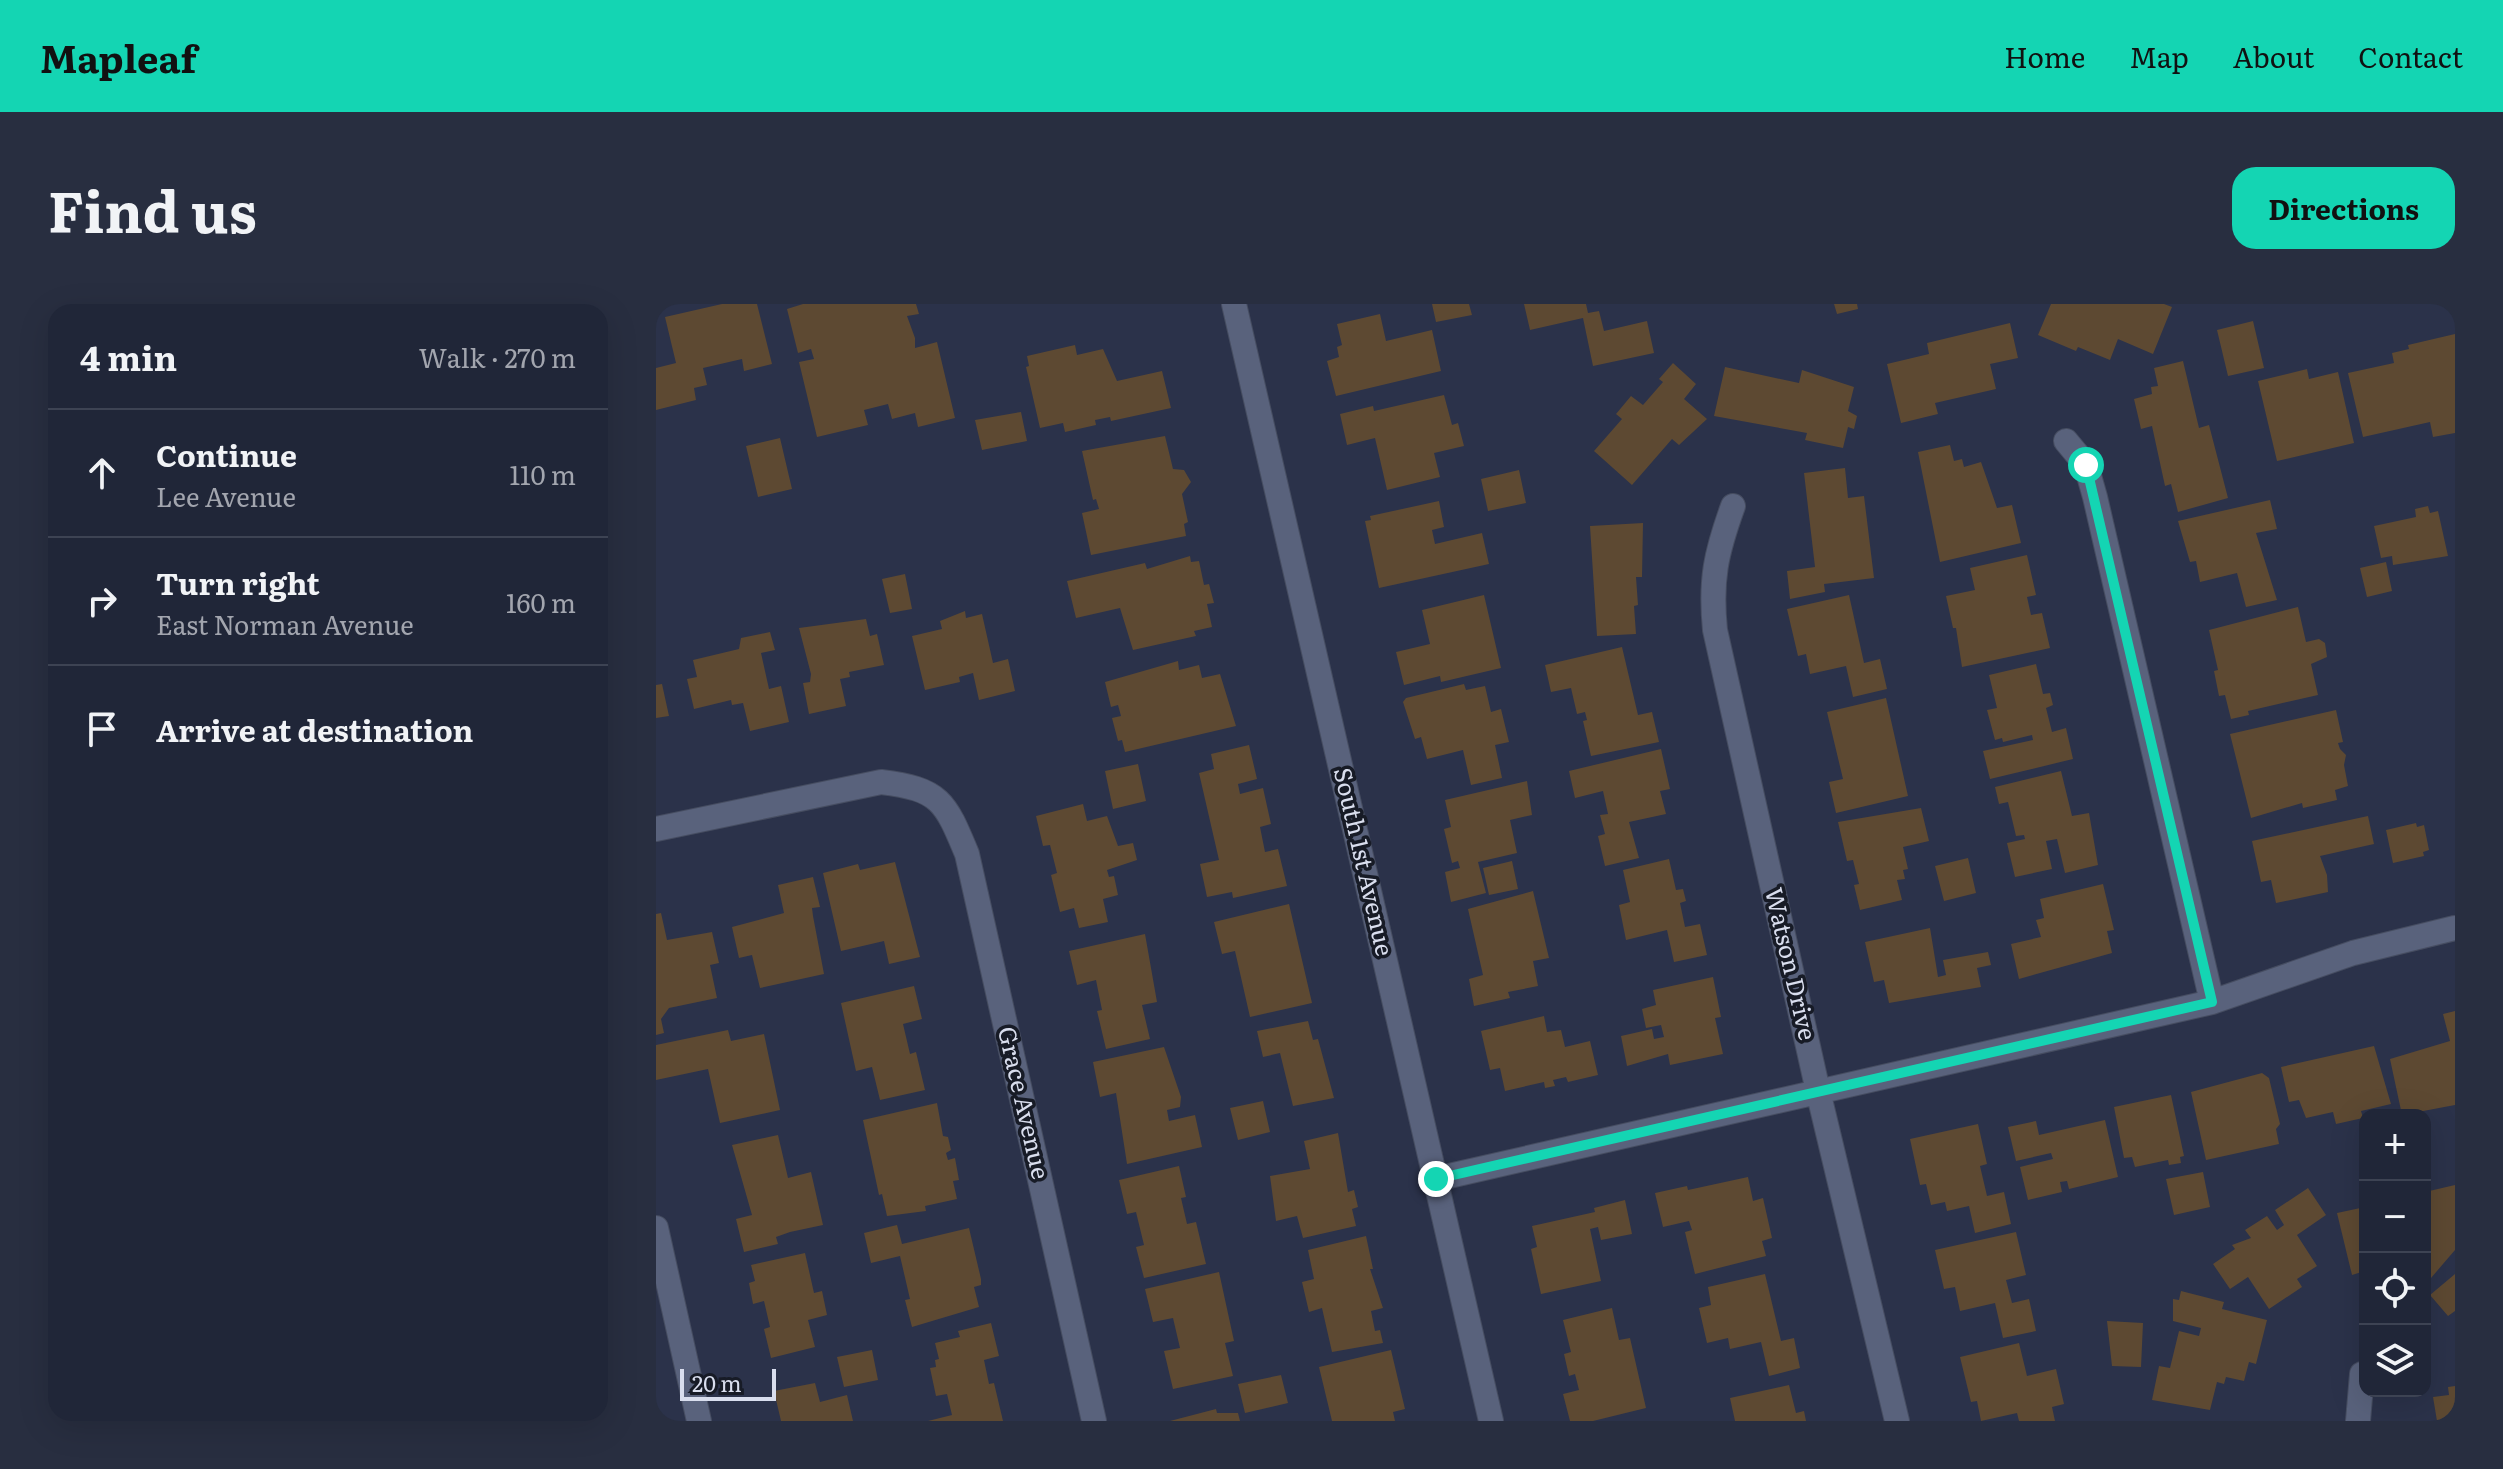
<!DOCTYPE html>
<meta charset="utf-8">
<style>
:root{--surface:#202638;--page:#282e40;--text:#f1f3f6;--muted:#a2a5ae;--line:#3d4353;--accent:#14d5b3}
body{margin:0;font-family:Literata,serif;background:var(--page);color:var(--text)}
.controls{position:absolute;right:24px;bottom:24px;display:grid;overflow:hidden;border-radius:16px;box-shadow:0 8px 32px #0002}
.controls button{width:72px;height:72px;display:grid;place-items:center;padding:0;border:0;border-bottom:2px solid var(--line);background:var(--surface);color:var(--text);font:40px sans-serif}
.scale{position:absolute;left:24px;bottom:20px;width:96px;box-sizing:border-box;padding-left:8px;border:4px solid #d9deee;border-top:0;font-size:22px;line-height:28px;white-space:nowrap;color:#d9deee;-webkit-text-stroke:6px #171b26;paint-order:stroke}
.stop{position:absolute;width:24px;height:24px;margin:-18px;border:6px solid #14d5b3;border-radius:50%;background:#fff}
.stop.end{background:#14d5b3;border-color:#fff;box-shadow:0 2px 8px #0008}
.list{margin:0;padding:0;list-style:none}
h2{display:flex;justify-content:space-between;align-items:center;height:104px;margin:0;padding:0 32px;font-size:34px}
h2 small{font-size:26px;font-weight:400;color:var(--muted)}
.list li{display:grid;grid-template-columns:52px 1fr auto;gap:24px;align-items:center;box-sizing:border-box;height:128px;padding:0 32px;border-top:2px solid var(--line)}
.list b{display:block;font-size:30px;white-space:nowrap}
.list p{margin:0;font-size:26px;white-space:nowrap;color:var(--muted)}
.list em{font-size:26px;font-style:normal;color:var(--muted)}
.icon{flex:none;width:44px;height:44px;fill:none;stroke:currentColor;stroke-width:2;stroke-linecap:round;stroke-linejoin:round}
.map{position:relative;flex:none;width:1799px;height:1117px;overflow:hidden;border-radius:24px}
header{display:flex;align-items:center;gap:48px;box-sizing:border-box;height:112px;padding:0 40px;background:var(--accent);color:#111}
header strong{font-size:38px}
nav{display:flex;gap:44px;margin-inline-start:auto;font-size:28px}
.intro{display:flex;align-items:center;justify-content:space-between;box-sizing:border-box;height:192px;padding:0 48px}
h1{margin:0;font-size:56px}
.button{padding:20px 36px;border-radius:24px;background:var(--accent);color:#111;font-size:28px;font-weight:700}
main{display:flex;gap:48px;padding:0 48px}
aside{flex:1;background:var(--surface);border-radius:24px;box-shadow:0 8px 32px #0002}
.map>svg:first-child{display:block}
.building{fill:#5d4932}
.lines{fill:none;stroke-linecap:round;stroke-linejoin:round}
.street-casing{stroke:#464d61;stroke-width:26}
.street{stroke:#59627c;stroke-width:24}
.route{stroke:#14d5b3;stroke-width:10}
.labels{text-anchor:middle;stroke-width:7;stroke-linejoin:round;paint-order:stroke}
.street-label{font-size:24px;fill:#d9deee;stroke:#171b26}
</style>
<header>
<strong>Mapleaf</strong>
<nav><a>Home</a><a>Map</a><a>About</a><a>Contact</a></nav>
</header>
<div class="intro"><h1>Find us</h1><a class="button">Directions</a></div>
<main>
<aside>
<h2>4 min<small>Walk · 270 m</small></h2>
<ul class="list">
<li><svg class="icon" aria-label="ahead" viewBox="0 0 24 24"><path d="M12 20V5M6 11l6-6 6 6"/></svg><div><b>Continue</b><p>Lee Avenue</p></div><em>110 m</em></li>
<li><svg class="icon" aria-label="right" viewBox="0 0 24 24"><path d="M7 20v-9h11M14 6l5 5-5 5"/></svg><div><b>Turn right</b><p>East Norman Avenue</p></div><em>160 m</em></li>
<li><svg class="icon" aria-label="arrive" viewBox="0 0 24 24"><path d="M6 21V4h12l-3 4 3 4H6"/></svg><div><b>Arrive at destination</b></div></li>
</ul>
</aside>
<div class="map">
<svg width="1799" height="1117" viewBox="0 0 1799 1117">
<rect width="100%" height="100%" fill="#2b324a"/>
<path class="building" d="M66,0H101L116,60L88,67L86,55L47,64L51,81L38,84L40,96L0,106V64L20,59L9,13Z
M147,0H260L263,10L251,12L259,34V44L281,38L299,114L262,123L259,109L236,115L232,100L208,106L212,121L161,133L143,58L158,55L155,45L142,49L131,5Z
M776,0H813L816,11L780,18Z
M868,0H930L932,9L943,7L948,27L991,17L998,49L937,62L927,14L874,26Z
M1178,0H1201L1202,5L1181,10Z
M1395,0H1508L1516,3L1497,50L1462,35L1454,56L1422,43L1420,47L1382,31Z
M724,10L730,37L776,26L785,67L680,92L671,57L683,53L681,43L686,41L681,20Z
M1597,17L1608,64L1572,72L1561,26Z
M1354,19L1362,54L1334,60L1340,85L1279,99L1282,110L1245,119L1231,60L1273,50L1271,39Z
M1799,30V129L1777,133L1774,118L1707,133L1692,69L1738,59L1736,49L1753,45L1752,41Z
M419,41L421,51L447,45L461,77L506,67L515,104L455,117L454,113L439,116L440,121L409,128L407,119L384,124L370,63L373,62L371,52Z
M1527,57L1543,124L1553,121L1572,194L1522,208L1515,180L1509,182L1496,122L1485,125L1478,95L1496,90L1495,83L1502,82L1498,64Z
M1017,59L1040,80L1028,95L1051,115L1023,141L1016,135L976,181L938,147L966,115L960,110L975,92L987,101L1007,78L1003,75Z
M1069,63L1143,79L1146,66L1198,83L1192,107L1201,112L1198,125L1192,123L1187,144L1149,136L1151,129L1058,112Z
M1651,65L1653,75L1682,68L1698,139L1621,157L1602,77Z
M788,91L796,121L802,119L808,142L778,149L784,173L731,186L719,134L691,141L684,110L717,102L718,107Z
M365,108L371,137L326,146L319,116Z
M509,132L517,165L528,166L535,178L526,190L532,218L528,220L530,232L435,251L426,209L443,205L440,195L437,196L426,147Z
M124,134L136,185L102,193L90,142Z
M1294,141L1298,157L1306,155L1308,163L1325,158L1341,204L1356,201L1365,239L1284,258L1262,148Z
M1189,164L1192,194L1208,192L1218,274L1168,280L1169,288L1134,295L1131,267L1159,263L1148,169Z
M863,166L870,199L832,207L825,175Z
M1614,196L1621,225L1600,229L1621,296L1590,303L1581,269L1544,278L1540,257L1534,258L1522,217Z
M783,197L788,223L776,226L779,240L826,229L833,260L723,284L709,217L715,216L714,212Z
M1772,202L1774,209L1782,207L1792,252L1737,261L1736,252L1725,254L1718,222L1760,213L1759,205Z
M987,219L986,273H980L982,301L978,302L980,330L941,332L934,222Z
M1371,251L1380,291L1371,293L1375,311L1386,309L1394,344L1306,363L1300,324H1297L1290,292L1319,286L1314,264Z
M534,252L535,258L543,257L548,281L553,280L558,299L551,300L556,323L538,327L540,332L477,346L464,304L420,314L411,277L489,259L491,265Z
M1730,258L1736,287L1711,293L1704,264Z
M249,270L256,305L234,309L226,275Z
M828,291L845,364L785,378L784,372L748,381L740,348L774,340L766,306Z
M1193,291L1208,359L1224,355L1231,385L1197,393L1190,362L1154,370L1150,350L1142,352L1131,305Z
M1642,303L1650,338L1663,335L1669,339L1671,353L1655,360L1662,391L1592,407L1593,411L1575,415L1569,391L1563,392L1558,367L1562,366L1553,326Z
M309,307L310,314L326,310L337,359L352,355L359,387L323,396L317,369L303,373L304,378L269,386L256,332L286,325L284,317Z
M210,315L214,332L221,330L228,361L193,368L194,373L184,375L190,402L153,410L147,379L154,378L155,370L143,324Z
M114,328L119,346L105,349L113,385L125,382L133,418L94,427L87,399L76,401L75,396L38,405L31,375L41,373L37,356L83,345L85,334Z
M966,343L982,411L996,408L1003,438L935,452L927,417L931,416L929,408L921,410L915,384L895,388L889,361Z
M522,357L523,366L543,361L546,374L564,370L580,422L469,448L466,436L462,437L456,414L465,412L462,401L455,403L449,378Z
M1380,360L1387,390L1394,389L1397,401L1390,404L1396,428L1410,424L1417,455L1334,475L1327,447L1377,436L1376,431L1347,438L1346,434L1339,436L1331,406L1341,404L1333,371Z
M6,380L13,412L0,414V381Z
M808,380L810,386L829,382L835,408L845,405L853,438L839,441L846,474L815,481L807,446L771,455L765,433L759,435L747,398L750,394Z
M1230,394L1252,492L1180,509L1173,478L1187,475L1171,408Z
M1680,406L1687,438L1682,439L1684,445L1690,451L1688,461L1692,482L1679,486L1681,496L1647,504L1646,499L1595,514L1574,430Z
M593,441L601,475L582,480L584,490L607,484L615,520L604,523L609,548L622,545L631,582L577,594L576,588L551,593L544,560L563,556L543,469L558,465L555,450Z
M1005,445L1014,485L1004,487L1010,510L973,518L983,554L949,562L942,532L949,530L944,511L952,510L947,487L919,494L913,467Z
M482,460L490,497L457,505L449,467Z
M1405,467L1416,512L1433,509L1442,561L1409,569L1401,535L1390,537L1396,565L1359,573L1351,539L1369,535L1368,531L1360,532L1352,498L1343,500L1339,483Z
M871,477L876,511L854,516L861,549L822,558L830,589L795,598L789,568L804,564L802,557L796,559L788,525L795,523L789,496Z
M427,500L431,517L451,512L462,542L477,539L481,556L451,566L453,573L458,572L462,591L447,595L452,618L423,624L418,604L404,608L395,571L401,569L394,541L387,542L380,512Z
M1265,504L1273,537L1247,543L1252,565L1247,566L1249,575L1241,576L1246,596L1204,606L1198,581L1203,580L1197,556L1191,557L1182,518Z
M1712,512L1718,540L1664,552L1671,571L1672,588L1620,599L1615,576L1605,578L1596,537Z
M1760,519L1761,523L1768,521L1773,546L1767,548L1768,552L1737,559L1730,526Z
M1312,554L1320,589L1288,597L1279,562Z
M1013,555L1020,586L1027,585L1030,597L1024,599L1029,623L1044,620L1051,651L1018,658L1011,626L970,636L963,601L974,598L967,566Z
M856,557L862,585L833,591L827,564Z
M239,558L264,653L233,660L228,637L185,647L167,569L202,560L204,566Z
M157,573L164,603L156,604L157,612L168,670L104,684L96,651L83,654L76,623L128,609L122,581Z
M1447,580L1458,626L1451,627L1456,649L1363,675L1355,640L1385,633L1380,616L1388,614L1384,595Z
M877,587L893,654L877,657L882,682L852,688L854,694L818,702L813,675L827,671L812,605Z
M633,600L656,699L594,713L579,647L566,650L558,618Z
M5,609L11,636L56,628L63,659L54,661L61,694L13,704L5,715L8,729L0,731V610Z
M1274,624L1282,673L1290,671L1287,656L1332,648L1335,661L1321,664L1325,683L1233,699L1228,676L1218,678L1209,638Z
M489,630L501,698L486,701L494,735L450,745L441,707L446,706L440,676L421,681L413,647Z
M1057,673L1065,713L1059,714L1067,750L1014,761L1012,750L971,762L965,732L996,725L998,735L1008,733L1005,721L990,724L986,705L1000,701L997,686Z
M258,682L266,715L247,720L254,750L260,748L269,786L224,796L216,763L200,767L185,699Z
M1799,707V801L1746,811L1734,755L1794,737L1787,710Z
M888,712L891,728L905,726L909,743L934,737L942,771L912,778L910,773L897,776L899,782L889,784L888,778L849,787L844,764L834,766L825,727Z
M652,717L657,736L662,735L678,794L637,802L624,749L607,753L601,727Z
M72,726L75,737L108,730L124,806L64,819L52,765L0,776V741Z
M1718,742L1735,800L1705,807L1707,814L1680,820L1677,808L1650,814L1643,796L1633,798L1625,763Z
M508,743L525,793L524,803L511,806L513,817L539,811L546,843L471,860L460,789L444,793L437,758Z
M1606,769L1613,774L1624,820L1620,825L1623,840L1550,856L1535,788Z
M1515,791L1528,852L1524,853L1525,859L1513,861L1512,856L1479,863L1476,853L1468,854L1458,803Z
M607,797L614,828L582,836L574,804Z
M281,799L287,832L292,833L295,846L290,849L292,856L299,854L303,876L297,877L301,895L269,902L270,907L231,912L226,890L223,891L207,816Z
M1449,816L1462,873L1413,885L1411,877L1404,878L1406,888L1372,896L1364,863L1397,855L1395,849L1360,857L1352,823L1380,817L1383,831Z
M1322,820L1331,860L1324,862L1331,892L1348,888L1355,920L1319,929L1313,902L1291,907L1289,898L1275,901L1270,880L1264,881L1254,835Z
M682,829L692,888L698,886L702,903L696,905L700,922L647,934L641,912L620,917L614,872L654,865L648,837Z
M122,831L132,874L155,868L167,921L134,928L120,933L122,940L88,948L80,915L96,911L76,841Z
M523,862L530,893L525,894L531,920L540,918L550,960L488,974L480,943L488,941L480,908L471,910L463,876Z
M1547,868L1554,903L1518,911L1510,875Z
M1092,873L1097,897L1107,894L1116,934L1106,937L1110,952L1039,970L1029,928L1036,926L1033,917L1007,923L999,889L1031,882L1032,886Z
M1799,881V946L1769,981V888Z
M1652,884L1670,911L1641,931L1661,962L1641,975L1646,983L1613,1005L1592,973L1574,985L1557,960L1579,945L1576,941L1595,934L1589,926L1611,912L1621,926L1628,921L1619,906Z
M969,896L976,930L945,936L942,923L934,925L945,977L885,990L875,945L881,943L876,922L939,908L938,904Z
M1709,903V967L1696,971L1681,909Z
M241,921L246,940L313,924L325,975V981L318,983L323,1003L256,1023L249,996L254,995L244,952L215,959L208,929Z
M1360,928L1370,971L1350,976L1356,999L1373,995L1380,1027L1347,1034L1339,999L1304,1007L1299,983L1288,985L1279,946Z
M710,932L717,965H714L727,1004L715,1007L719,1027L724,1026L727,1039L676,1048L666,1004L653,1008L646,978L658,975L652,946Z
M149,949L158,989L166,987L171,1011L152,1016L159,1043L115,1054L108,1025L114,1023L108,997L97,1000L93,979L99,977L95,961Z
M563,968L578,1037L569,1039L577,1072L517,1085L508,1047L524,1044L517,1014L497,1018L489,985Z
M1109,970L1125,1037L1138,1034L1144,1064L1113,1072L1105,1038L1074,1045L1072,1034L1051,1039L1043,1004L1055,1001L1052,983Z
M1799,970V1007L1792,1012L1774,991Z
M1525,987L1568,998L1566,1005L1611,1016L1600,1060L1593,1058L1588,1077L1570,1073L1568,1080L1561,1078L1554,1106L1496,1096L1503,1062L1514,1064L1523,1027L1543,1032L1545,1024L1517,1017V995L1523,996Z
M956,1004L963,1036L974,1034L990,1104L937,1117H914L907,1090L923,1086L919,1070L913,1072L908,1050L915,1048L907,1016Z
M1451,1017L1487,1019L1485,1063L1456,1062Z
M335,1019L343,1052L328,1056L333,1080L338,1079L347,1117H272L296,1111L291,1090L280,1092L274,1064L280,1063L279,1056L283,1055L279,1039L304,1033L302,1027Z
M1363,1039L1371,1072L1400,1065L1408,1100L1396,1103L1399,1117H1363L1361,1109L1325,1117L1321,1097L1315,1098L1304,1053Z
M216,1046L222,1076L188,1083L181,1053Z
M735,1046L749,1105L737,1108L739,1117H676L663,1063Z
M625,1071L632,1099L589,1109L582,1080Z
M159,1079L164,1098L191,1091L197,1117H125L118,1087Z
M1133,1081L1140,1109L1148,1107L1150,1117H1079L1074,1094Z
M1799,1082V1117H1781L1777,1093L1793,1091L1792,1083Z
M560,1105L561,1109H582L584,1117H514Z"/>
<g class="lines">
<defs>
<path id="street" d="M578,0L835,1117
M1410,137L1430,161L1439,193L1556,698
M1077,202C1060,249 1054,276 1059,326L1162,787L1241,1117
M0,525L225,478C284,485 289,497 311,550L438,1117
M780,875L1556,698L1697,649L1799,624
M0,924L43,1117
M1702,1117L1706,1070"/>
</defs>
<use href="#street" class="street-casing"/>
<use href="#street" class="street"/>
</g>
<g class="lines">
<path class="route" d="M780,875L1556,698L1430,161"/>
</g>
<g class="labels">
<g class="street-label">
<text transform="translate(707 558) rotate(77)" y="8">South 1st Avenue</text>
<text transform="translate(1134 660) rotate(77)" y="8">Watson Drive</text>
<text transform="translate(367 799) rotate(77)" y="8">Grace Avenue</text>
</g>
</g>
</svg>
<div class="controls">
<button>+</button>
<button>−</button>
<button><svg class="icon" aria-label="locate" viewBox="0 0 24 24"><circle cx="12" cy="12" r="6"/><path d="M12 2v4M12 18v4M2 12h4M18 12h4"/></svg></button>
<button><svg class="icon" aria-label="layers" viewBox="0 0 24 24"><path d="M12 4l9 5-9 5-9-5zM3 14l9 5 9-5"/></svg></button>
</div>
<div class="scale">20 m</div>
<div class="stop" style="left:1430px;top:161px"></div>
<div class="stop end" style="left:780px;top:875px"></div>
</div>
</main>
